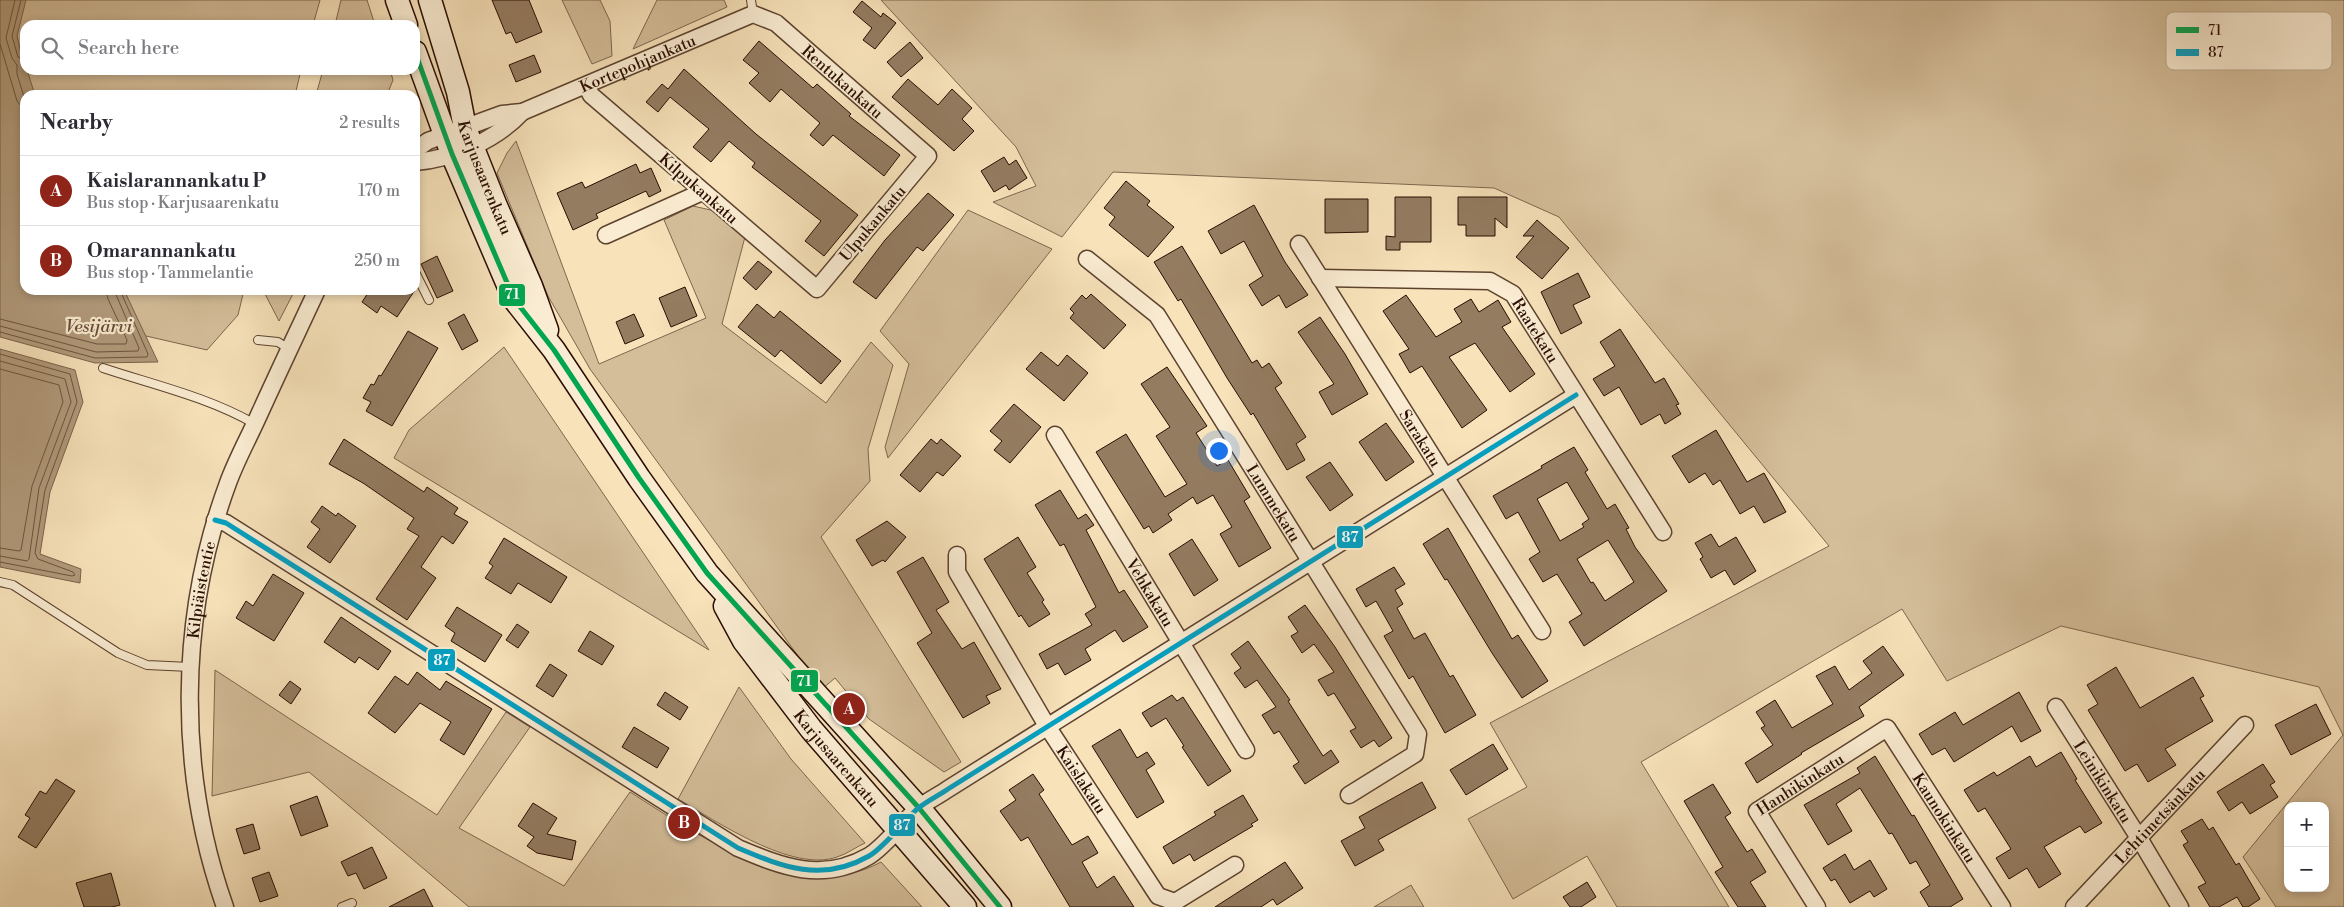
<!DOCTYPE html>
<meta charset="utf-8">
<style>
:root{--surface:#fff;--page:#f2f2f3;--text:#2b2b33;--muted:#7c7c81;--line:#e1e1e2;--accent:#8f2418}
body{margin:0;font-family:"Libre Bodoni",serif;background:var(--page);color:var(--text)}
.controls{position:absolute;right:15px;bottom:15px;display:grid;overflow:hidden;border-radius:10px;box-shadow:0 2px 8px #0003}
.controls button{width:45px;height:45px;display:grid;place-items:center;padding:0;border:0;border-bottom:1px solid var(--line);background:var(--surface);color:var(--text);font:25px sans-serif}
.you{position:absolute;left:1218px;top:450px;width:18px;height:18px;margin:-12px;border:4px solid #fff;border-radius:50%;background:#1a73e8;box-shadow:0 0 0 8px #1a73e833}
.badge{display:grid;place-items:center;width:32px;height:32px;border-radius:50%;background:var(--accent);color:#fff;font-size:16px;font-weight:700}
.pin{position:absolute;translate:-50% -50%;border:2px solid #fff;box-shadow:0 1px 5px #0006}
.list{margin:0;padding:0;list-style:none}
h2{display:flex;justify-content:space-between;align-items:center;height:65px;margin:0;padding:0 20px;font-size:21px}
h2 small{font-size:16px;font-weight:400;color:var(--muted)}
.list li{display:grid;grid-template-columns:32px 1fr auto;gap:15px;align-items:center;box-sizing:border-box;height:70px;padding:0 20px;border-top:1px solid var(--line)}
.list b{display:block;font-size:19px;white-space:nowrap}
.list p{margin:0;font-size:16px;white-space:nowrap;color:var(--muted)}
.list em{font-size:16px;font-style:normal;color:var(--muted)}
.icon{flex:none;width:28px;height:28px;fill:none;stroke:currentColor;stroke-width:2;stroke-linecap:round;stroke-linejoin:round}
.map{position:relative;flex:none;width:2344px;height:907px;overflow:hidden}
.search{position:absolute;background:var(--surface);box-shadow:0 2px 8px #0003;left:20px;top:20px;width:400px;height:55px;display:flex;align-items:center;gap:12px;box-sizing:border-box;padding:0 18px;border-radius:15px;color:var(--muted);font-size:19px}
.panel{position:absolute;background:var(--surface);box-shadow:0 2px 8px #0003;left:20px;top:90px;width:400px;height:205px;border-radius:15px}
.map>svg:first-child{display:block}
.green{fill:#d4be9a;stroke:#7e664d;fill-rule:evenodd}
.water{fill:#b19a7b;stroke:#7b624a}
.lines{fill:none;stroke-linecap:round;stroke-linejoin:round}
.shore{stroke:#6d543e;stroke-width:1}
.building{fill:#947c61;stroke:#290d00;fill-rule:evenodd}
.lane-casing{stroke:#5c422e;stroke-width:10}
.street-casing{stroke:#5c422e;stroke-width:19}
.secondary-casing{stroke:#290d00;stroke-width:25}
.lane{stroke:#faecd2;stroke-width:8}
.street{stroke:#faecd2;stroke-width:16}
.secondary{stroke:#faecd2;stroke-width:22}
.bus-1-casing{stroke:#faecd2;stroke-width:9}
.bus-2-casing{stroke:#faecd2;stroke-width:9}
.bus-1{stroke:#00a651;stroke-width:5}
.bus-2{stroke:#02a1c4;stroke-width:5}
.labels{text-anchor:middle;stroke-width:4.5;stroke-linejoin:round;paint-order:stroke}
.street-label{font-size:16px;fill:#290d00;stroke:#faecd2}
.water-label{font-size:18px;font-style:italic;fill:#664c37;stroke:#faecd2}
.key{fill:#faecd2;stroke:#bba993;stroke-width:1}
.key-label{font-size:14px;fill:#290d00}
.line-badge{stroke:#faecd2;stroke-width:2}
.badge-label{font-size:14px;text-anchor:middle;font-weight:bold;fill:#fff}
</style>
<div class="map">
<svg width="2344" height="907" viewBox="0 0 2344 907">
<rect width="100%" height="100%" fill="#f7e2ba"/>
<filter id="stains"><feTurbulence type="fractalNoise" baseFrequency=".004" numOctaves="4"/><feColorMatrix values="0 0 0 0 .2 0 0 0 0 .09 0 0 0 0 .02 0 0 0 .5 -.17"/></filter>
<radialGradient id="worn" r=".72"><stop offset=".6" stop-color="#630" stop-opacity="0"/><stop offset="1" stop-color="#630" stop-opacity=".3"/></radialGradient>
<path class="green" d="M0,0H320L313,25H25V70H301L295,95H25V290H244L238,315L207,350L146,336L122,344L3,306Z
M341,0H367L375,25H335Z
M562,0H600L610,21L612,56L592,64Z
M657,0H724L727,7L633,49Z
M881,0H2344V907H2276L2243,857L2343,735L2319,687L2061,626L1947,681L1902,609L1641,762L1729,907H1617L1587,856L1513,899L1468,819L1527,787L1490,723L1829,546L1559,217L1494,188L1113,172L1062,237L993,202L1036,186L1016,147ZM2288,806H2325V888H2288Z
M323,70H390L393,80L387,95H316Z
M516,141L599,364L706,318L664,220L693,206L715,211L745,237L722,324L826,403L871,342L893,365L868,449L870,481L821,537L961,762L944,772L869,719L835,678L822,689L590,369L548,296L497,173L507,153Z
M968,210L1052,249L888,458L885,447L909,364L880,331Z
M266,290H295L279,321L265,294Z
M504,347L709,650L394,458L409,430Z
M215,670L437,815L506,712L530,727L459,828L564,886L630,792C698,835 799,907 881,862L922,907H469L309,772L212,796Z
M739,687L791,759L865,843C856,847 847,854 837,857C792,873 716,821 678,799Z
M1411,885L1424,907H1374Z"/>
<path class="water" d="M0,0H26L17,36L25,70H27L35,95H25V290H124L158,362L95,363L0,337Z
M0,349L75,370L83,402L50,492L40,554L81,569L80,583L0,567Z"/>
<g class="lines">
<path class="shore" d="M15,0L6,38L12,58L17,65V74L25,100
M21,0L12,36L18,57L25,60
M0,44L17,101L25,111
M0,319L97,344H126L127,340L108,299L106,290
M0,326L96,352L138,351L139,348L114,290
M0,332L95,358L147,357L148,354L120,290
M0,354L70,374L77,402L45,490L35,553L38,559L73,572L75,575L72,576L0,562
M0,361L65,379L71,402L39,488L29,559L27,561L0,556
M0,369L59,385L63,402L32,486L21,550L19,551L0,548"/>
</g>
<path class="building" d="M492,0H529L542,32L516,43L511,32L506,34Z
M862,1L881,17L883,13L896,23L875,49L863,40L872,28L853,12Z
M759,41L813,88L817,84L851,114L849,116L900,155L884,176L833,135L823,146L810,135L820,123L781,89L770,102L749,83L759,73L743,60Z
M910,42L923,58L901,77L887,62Z
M534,55L541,72L516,82L509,65Z
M684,69L756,134L858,215L824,256L805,241L821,221L752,167L755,163L729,141L711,162L693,147L709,129L670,97L658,112L646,102L662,84L668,89Z
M908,79L938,105L952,89L972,108L962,119L974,131L954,151L892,97Z
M1004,157L1009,165L1016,160L1027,178L1009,190L1006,185L994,192L981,171Z
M636,164L640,173L651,168L661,191L649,197L646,191L596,214L598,218L573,230L557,193L582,182L585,188Z
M1126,181L1150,201L1147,205L1174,227L1148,257L1109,225L1115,217L1104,208Z
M928,193L954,215L923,251L917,247L876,299L853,282L885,240Z
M1395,197H1431V242H1400V250H1386V236L1395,237Z
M1458,197H1507V228L1495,218V236H1466V225H1458Z
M1325,199H1368V232L1325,233Z
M1254,205L1285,262L1308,295L1286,308L1279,295L1262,306L1249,285L1263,276L1244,241L1221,254L1208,231Z
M1537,220L1569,248L1542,279L1516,257L1534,236H1523Z
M1182,246L1252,363L1257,360L1262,368L1269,363L1282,383L1275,388L1306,437L1296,444L1305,460L1287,470L1253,413L1251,415L1227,378L1181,299L1178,301L1154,262Z
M437,256L453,291L437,298L421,264Z
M758,261L772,272L756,290L743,278Z
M1578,273L1590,297L1573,305L1582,323L1561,334L1541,292Z
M685,287L697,316L671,327L659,298Z
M370,290H415L397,317L381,306L377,313L362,302Z
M1091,294L1126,325L1104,349L1070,318L1074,313L1070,309L1082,295L1086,299Z
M1406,295L1436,337L1462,322L1454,309L1471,299L1479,312L1498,300L1511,322L1502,327L1535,374L1510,392L1475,343L1449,357L1487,410L1462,428L1422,366L1410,373L1399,354L1409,349L1383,311Z
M757,304L774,318L780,311L841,361L821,384L781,350L775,357L738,327Z
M464,314L478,341L462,350L448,323Z
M634,314L644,336L625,344L616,322Z
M1320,317L1345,354L1368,394L1332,415L1319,392L1334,384L1298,332Z
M1620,329L1655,383L1664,378L1679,404L1676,405L1681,414L1665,424L1660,414L1641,425L1619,387L1604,396L1593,379L1615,366L1600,342Z
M408,331L438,348L392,426L366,411L371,402L363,398L371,384L374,385L379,375L381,376Z
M1041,352L1058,366L1067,355L1088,373L1064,401L1026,369Z
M1167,367L1207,426L1196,433L1217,466L1228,460L1250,497L1244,501L1271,548L1239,567L1220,534L1232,527L1213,495L1197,504L1193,497L1168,514L1172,520L1153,533L1149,526L1144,529L1096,452L1126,434L1165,497L1187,484L1156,436L1170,427L1141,384Z
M1014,404L1041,427L1010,463L994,450L1002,441L990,431Z
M1386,423L1414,462L1386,481L1359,442Z
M1716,430L1747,482L1764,473L1786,512L1764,523L1754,506L1740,514L1720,480L1713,485L1705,473L1689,483L1672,456Z
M344,439L424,492L427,487L458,508L454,514L468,522L453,544L442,536L421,567L436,578L407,620L376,599L419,536L407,529L414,518L363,483L329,464Z
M931,439L937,444L941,439L961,456L943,476L937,472L920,492L900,475Z
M1574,447L1588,470L1585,472L1607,509L1615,504L1629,528L1626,529L1635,547L1667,591L1584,646L1569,622L1582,614L1557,574L1543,582L1529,559L1540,552L1518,512L1506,519L1493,496L1542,468L1541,466ZM1567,482L1589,519L1582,524L1584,527L1560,541L1537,499ZM1608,540L1634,582L1605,601L1593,582L1591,583L1577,559Z
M1330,462L1353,495L1330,511L1306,477Z
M1060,490L1078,519L1086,514L1094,525L1086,530L1119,593L1124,590L1148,627L1123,642L1115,630L1085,649L1091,660L1065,675L1058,663L1047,669L1039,654L1092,625L1085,614L1096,607L1064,544L1060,546L1035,505Z
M322,506L336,516L338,513L356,526L330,563L307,547L320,529L311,522Z
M887,521L906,537L885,562L883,560L872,566L856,540Z
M1448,528L1512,639L1518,635L1548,681L1522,698L1492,653L1447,579L1445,580L1423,544Z
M1711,534L1719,547L1736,537L1756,571L1734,585L1725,570L1711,578L1700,559L1703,557L1695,543Z
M1018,537L1036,567L1027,573L1044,600L1042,602L1050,614L1029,627L1021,615L1019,617L984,559Z
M504,538L567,577L551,603L518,583L511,594L485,578L493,566L489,563Z
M1192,539L1218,580L1194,596L1169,554Z
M923,557L949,602L936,610L962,649L974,642L1001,689L986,696L990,703L963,718L917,643L932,633L897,572Z
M1394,567L1405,584L1395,590L1403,604L1397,608L1414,639L1425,633L1450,677L1453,675L1476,715L1445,733L1413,676L1409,679L1384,636L1393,631L1376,601L1366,607L1356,589Z
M273,574L304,593L274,641L236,618L246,601L253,606Z
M1305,605L1335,647L1392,738L1379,747L1374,740L1361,748L1350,731L1356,728L1334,693L1328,696L1318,680L1334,672L1314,644L1302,653L1291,636L1298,632L1288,617Z
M457,607L502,635L485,662L451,641L455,633L445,626Z
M341,617L391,651L378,670L359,657L355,663L324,642Z
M517,624L529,632L518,648L506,640Z
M590,631L614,646L602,665L578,651Z
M1248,641L1290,700L1288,701L1323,756L1331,750L1339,762L1305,784L1293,766L1299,762L1279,731L1274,734L1262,715L1276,707L1257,680L1245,688L1234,673L1241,668L1231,654Z
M1883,646L1904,675L1859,707L1864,716L1801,753L1802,754L1757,783L1745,763L1773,745L1761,728L1765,726L1756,712L1775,700L1792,728L1833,704L1816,676L1835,666L1849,690L1872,673L1863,661Z
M550,664L567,675L553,697L536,686Z
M2116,667L2140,708L2193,677L2204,696L2200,698L2213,721L2165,749L2176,765L2148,782L2137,764L2125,771L2088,710L2098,704L2087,685Z
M417,672L440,690L446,681L492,709L464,755L440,740L451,722L420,703L395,733L368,713L395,676L408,685Z
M290,681L301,689L291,704L279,695Z
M665,692L688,707L680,720L657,705Z
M2019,692L2041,731L2021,742L2012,726L1954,762L1945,748L1932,755L1919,734L1955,712L1963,725Z
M1172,695L1177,701L1183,697L1231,771L1208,786L1182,747L1184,746L1166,718L1151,727L1142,713Z
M2316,704L2331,734L2291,755L2275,725Z
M634,727L669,748L657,768L622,747Z
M1120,729L1137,758L1147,752L1155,764L1146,770L1164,802L1137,818L1092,746Z
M1493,744L1508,769L1466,795L1450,770Z
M2061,752L2077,779L2075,780L2102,823L2085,833L2080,826L2044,847L2061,874L2039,888L2027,868L2009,879L1996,858L2011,849L1985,808L1978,812L1964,790L1994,772L1997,776L2030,756L2036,767Z
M1875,756L1912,816L1914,815L1963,899L1950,907H1929L1920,892L1930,885L1916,861L1910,864L1892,833L1889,834L1860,788L1836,804L1852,831L1828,845L1804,805L1860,773L1857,768Z
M2263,764L2275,782L2270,785L2278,797L2250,814L2242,802L2229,811L2217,792Z
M1033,774L1044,790L1039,794L1072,845L1088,836L1098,853L1082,862L1097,888L1114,876L1134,907H1070L1028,837L1021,841L1000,811L1016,800L1009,790Z
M56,779L75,791L36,848L18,837L30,818L25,815L40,791L46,794Z
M1422,782L1436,808L1378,840L1384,850L1355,866L1341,841L1365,828L1359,817Z
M1713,784L1731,813L1725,817L1747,852L1752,849L1766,872L1750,882L1766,907H1738L1715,872L1723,867L1684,801Z
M1243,795L1258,820L1251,824L1253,826L1194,861L1190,854L1173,864L1163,847L1216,815L1214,812Z
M317,796L328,826L301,836L290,806Z
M533,803L557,818L547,834L576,841L572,860L537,853L527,846L534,837L518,826Z
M2202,819L2209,830L2213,827L2236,865L2239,863L2260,899L2248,907H2243L2237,897L2219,907H2210L2198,887L2206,883L2183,845L2188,842L2181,831Z
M253,824L260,849L244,854L236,829Z
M372,847L387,878L364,889L356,873L348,876L341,862Z
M1845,854L1854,870L1870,860L1887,889L1874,897L1870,891L1850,903L1835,879L1831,881L1823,868Z
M1285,862L1303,888L1277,905L1273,899L1261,907H1215Z
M269,872L278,896L260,902L252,878Z
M111,873L120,905L112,907H84L76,883Z
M1587,882L1596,897L1581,907H1570L1563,897Z
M424,889L433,907H389Z"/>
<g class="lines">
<defs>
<path id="lane" d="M751,0L753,14
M415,272L429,300
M258,340L278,342L289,349
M103,368C154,385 208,397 255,424
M0,582L13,585L118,653L147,665L190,667
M342,907L352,903"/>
<g id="street">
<path id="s1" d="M415,150L428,141L502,114L522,112L753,14L776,23L928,156L817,289L591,95L586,85"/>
<path d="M415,162C453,159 496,140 522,112"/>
<path d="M606,235L702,192"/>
<path id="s2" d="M1299,244L1542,631"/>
<path id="s3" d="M1087,259L1157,315L1418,734L1415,754L1349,795"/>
<path id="s4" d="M1320,278L1490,281L1513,294L1663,532"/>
<path id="s5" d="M1055,435L1246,750"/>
<path d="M215,520L226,523L738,848C783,867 822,883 869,856C883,848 904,822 916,810C925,802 938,796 948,789L1576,395"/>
<path id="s6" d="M957,555V572L1047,726L1158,896L1175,902L1235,865"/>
<path id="s7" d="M2056,707L2139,838L2180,907"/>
<path id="s8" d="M225,907C177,771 178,618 228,483C236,461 248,439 258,417C277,375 297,333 317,290"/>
<path id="s9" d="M1817,907L1757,811L1887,728L2002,907"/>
<path id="s10" d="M2074,907L2245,725"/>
</g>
<g id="secondary">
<path d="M397,0L406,25"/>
<path id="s11" d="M430,0L458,92L465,128L496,206L531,286L547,330"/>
<path d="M415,52L452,154L514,299L554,350L639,478L707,573L919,808L1000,907"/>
<path id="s12" d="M725,606L744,641L811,729L965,907"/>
</g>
</defs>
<use href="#lane" class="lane-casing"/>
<use href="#street" class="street-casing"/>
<use href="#secondary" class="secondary-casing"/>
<use href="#lane" class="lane"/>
<use href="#street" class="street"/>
<use href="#secondary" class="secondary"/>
<defs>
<path id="bus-1" d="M415,52L452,154L514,299L554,350L639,478L707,573L919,808L1000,907"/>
<path id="bus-2" d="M215,520L226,523L738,848C783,867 822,883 869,856C883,848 904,822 916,810C925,802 938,796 948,789L1576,395"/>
</defs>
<use href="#bus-1" class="bus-1-casing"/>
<use href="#bus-2" class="bus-2-casing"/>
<use href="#bus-1" class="bus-1"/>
<use href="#bus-2" class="bus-2"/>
</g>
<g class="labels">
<g class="street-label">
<text dy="6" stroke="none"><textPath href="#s1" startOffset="240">Kortepohjankatu</textPath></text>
<text dy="6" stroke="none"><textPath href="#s1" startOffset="479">Rentukankatu</textPath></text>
<text dy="6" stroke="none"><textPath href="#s11" startOffset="186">Karjusaarenkatu</textPath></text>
<text transform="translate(699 188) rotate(41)" y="6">Kilpukankatu</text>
<text transform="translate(872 223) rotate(-50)" y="6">Ulpukankatu</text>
<text dy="6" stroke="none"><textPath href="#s4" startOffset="239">Raatekatu</textPath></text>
<text dy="6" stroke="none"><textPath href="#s2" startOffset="229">Sarakatu</textPath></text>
<text dy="6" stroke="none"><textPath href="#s3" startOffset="311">Lummekatu</textPath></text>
<text dy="6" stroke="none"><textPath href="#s8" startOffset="322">Kilpiäistentie</textPath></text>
<text dy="6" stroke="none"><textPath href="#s5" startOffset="184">Vehkakatu</textPath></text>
<text dy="6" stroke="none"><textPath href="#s12" startOffset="189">Karjusaarenkatu</textPath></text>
<text dy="6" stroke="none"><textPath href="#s6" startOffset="259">Kaislakatu</textPath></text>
<text dy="6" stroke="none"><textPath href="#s7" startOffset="88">Leinikinkatu</textPath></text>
<text dy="6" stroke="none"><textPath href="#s9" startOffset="164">Hanhikinkatu</textPath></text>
<text dy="6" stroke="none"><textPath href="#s10" startOffset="125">Lehtimetsänkatu</textPath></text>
<text dy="6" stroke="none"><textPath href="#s9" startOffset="374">Kaunokinkatu</textPath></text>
</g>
<g class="water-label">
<text x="99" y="332">Vesijärvi</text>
</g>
</g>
<rect x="2166" y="12" width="166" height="58" rx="8" class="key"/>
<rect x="2176" y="27" width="23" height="6" fill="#00a651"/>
<rect x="2176" y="49" width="23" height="7" fill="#02a1c4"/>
<g class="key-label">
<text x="2208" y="35">71</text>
<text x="2208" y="57">87</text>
</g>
<g class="line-badge">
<rect x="498" y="283" width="28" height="24" rx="5" fill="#00a651"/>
<rect x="1336" y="525" width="28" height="24" rx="5" fill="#02a1c4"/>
<rect x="427" y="648" width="29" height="24" rx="5" fill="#02a1c4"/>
<rect x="790" y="669" width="29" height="24" rx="5" fill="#00a651"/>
<rect x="888" y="813" width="28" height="24" rx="5" fill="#02a1c4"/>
</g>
<g class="badge-label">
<text x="512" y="299">71</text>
<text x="1350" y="542">87</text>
<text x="442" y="665">87</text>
<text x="804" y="686">71</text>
<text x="902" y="830">87</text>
</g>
<rect width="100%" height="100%" filter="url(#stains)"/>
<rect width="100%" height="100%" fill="url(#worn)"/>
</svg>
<div class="controls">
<button>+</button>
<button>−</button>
</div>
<div class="you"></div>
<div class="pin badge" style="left:849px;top:709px">A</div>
<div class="pin badge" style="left:684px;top:823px">B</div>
<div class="search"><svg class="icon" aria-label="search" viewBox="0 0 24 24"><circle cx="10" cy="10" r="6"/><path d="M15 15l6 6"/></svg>Search here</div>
<section class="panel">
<h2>Nearby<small>2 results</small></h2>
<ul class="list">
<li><span class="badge">A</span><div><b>Kaislarannankatu P</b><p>Bus stop · Karjusaarenkatu</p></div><em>170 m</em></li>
<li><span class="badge">B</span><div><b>Omarannankatu</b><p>Bus stop · Tammelantie</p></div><em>250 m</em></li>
</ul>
</section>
</div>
